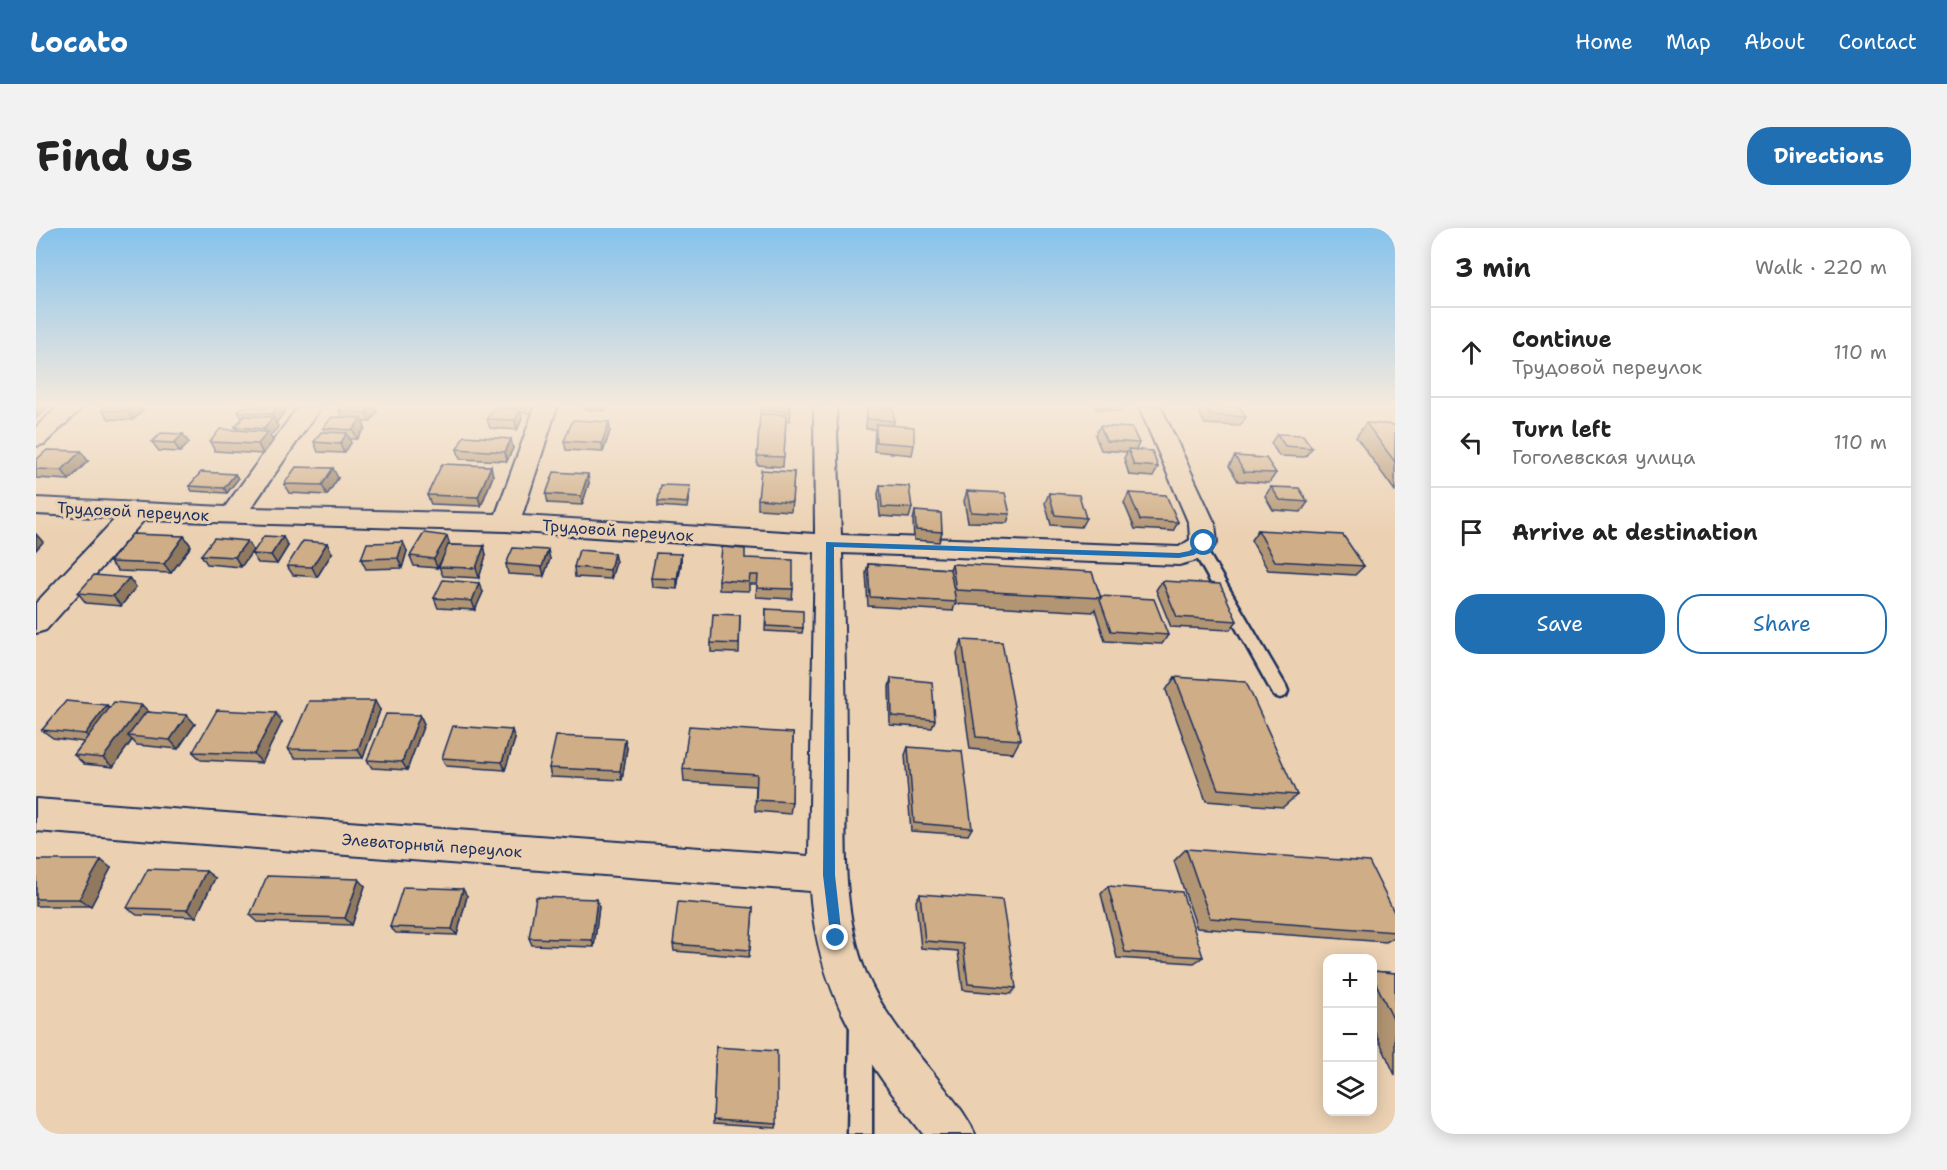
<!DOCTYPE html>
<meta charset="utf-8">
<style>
:root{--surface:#fff;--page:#f2f2f2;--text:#222;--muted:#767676;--line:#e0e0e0;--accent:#1f6fb2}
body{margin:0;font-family:"Shantell Sans",sans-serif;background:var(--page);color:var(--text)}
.controls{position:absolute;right:18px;bottom:18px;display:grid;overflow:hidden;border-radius:12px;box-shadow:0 3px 15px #0003}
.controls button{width:54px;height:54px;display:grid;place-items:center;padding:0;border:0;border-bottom:2px solid var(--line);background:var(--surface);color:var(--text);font:30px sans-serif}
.stop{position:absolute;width:18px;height:18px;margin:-14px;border:4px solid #1f6fb2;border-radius:50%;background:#fff}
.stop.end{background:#1f6fb2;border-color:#fff;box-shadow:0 2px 6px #0008}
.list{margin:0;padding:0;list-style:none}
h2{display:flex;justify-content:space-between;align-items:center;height:78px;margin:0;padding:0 24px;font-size:26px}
h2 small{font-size:20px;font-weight:400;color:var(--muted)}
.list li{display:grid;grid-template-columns:39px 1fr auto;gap:18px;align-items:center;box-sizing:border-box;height:90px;padding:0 24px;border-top:2px solid var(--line)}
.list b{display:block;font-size:22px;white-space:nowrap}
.list p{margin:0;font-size:20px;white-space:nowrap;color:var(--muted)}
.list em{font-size:20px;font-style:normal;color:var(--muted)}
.actions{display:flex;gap:12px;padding:18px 24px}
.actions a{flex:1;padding:14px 0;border:2px solid var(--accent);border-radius:24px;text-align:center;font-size:21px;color:var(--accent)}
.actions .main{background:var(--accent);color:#fff}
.icon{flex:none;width:33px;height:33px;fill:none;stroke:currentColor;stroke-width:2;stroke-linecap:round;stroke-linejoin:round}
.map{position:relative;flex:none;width:1359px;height:906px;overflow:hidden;border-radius:24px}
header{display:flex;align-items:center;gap:36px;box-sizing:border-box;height:84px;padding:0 30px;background:var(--accent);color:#fff}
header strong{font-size:28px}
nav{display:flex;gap:33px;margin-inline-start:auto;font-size:21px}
.intro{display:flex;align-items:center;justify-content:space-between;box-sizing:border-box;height:144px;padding:0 36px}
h1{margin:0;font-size:42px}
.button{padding:15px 27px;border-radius:24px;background:var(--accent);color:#fff;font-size:21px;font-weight:700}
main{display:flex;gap:36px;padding:0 36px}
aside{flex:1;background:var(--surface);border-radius:24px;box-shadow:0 3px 15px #0003}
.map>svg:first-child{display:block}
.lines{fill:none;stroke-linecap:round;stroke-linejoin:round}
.service-casing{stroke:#1b2f5e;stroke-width:5}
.minor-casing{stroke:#1b2f5e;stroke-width:4}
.service{fill:#ebd1b2;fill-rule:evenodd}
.minor{fill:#ebd1b2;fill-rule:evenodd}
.wall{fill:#b29573;stroke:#1b2f5e;stroke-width:1.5}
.shaded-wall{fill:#91795e;stroke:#1b2f5e;stroke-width:1.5}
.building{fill:#cfad86;stroke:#1b2f5e;stroke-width:1.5}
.route{fill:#1f6fb2}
.labels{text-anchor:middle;stroke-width:6;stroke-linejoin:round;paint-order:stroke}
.street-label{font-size:16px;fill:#1b2f5e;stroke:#ebd1b2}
</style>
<header>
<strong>Locato</strong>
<nav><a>Home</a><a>Map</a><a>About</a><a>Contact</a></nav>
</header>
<div class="intro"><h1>Find us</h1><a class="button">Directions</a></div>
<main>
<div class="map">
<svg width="1359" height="906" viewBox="0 0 1359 906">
<rect width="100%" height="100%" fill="#ebd1b2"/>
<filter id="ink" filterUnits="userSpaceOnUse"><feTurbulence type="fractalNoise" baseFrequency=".0167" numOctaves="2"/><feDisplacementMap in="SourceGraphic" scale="12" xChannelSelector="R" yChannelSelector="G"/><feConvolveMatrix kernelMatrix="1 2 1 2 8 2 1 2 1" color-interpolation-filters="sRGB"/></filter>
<g filter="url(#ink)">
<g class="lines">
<defs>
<path id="service" d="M1163,316L1170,321L1250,458L1252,463L1250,468L1244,470L1238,468L1156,321Z
M825,788L833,791L836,799V906H812L814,799L817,791Z"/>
<path id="minor" d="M22,179H47L8,216L0,218V199Z
M262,179H285L215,280L460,286L499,179H521L486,288L779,306L778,179H800L805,307L1143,319L1154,312L1153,296L1103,179H1125L1179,296L1181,315L1165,331L1143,337L806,325C808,395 810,465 810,534C810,603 804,680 830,745C846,784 875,818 901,850C915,869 930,885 939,906H887C825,826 783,768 774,663L0,603V571L773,628L779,324L470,303L108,292L10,402L0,405V375L80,290L0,286V270L189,279Z"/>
</defs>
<use href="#service" class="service-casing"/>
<use href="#minor" class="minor-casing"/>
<use href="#service" class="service"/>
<use href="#minor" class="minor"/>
</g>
<path class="wall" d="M69,179H105L107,182L97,192L73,191L66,182Z
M252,179L240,195L242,199L234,208L237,213L227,226L179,223L174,214L201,202L199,199L206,191L202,184Z
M466,179H497L495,185L485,184L486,191L481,202L454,200L451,191L466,181Z
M548,179H570L569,183L548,181Z
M725,179H755L754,193H750L747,239L721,237Z
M831,179H857L858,193L857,198L878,217L876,227L838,223L839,201H830Z
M1058,179H1086L1084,183L1059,181Z
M1161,179H1204L1210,189L1204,198L1169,196L1161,180Z
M303,183L341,184L334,194H327L329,200L321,211H313L315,215L308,225L282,224L278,214L289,204L287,200L306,189Z
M573,194L574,203L567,224L530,222L528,213Z
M1330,195L1359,197V263L1320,209Z
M1064,198L1103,215L1100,222L1122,239L1117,249L1093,247L1088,230L1091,224L1065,222L1059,207Z
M1241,206L1276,220L1269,229L1243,228L1235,215Z
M116,214L153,215L144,224L123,223Z
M477,220L471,233L424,231L421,221Z
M1199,228L1240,245L1233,255L1202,253L1193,238Z
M0,232L52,233L33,252L0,250Z
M758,244L755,283L722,281V271Z
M199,246L202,251L191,265L156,263L153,258Z
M457,248L445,278L395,276L391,267Z
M302,250L291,267L253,265L248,256Z
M553,255L546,277L512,275L510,266Z
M844,257L876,280L873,290L844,288L842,266Z
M1235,259L1272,274L1265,284L1237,282L1229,268Z
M654,263L651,280L622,278V273Z
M931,263L974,286L971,295L932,294L928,273Z
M1013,265L1050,290L1045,299L1015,297L1009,275Z
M1093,265L1142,294L1137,303L1099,301L1088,275Z
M879,283L906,304L903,314L878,312L877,292Z
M1222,302L1328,338L1319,347L1232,342L1215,312Z
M148,308L155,318L135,345L82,343L74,334Z
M414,317L448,318L450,327L443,350L407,348L403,339L406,331L401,340L378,338L374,328Z
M252,318L241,336L222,335L216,326Z
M217,322L205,339L171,336L165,327Z
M371,323L366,340L330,341L325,331Z
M296,325L281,349L257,347L251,338Z
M645,326V336L641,361L616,359L615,350Z
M709,330L757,361L756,371L720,369L721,356H713V363L683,362V352Z
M514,331L508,348L472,346L470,336Z
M580,334L575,351L539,349L538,339Z
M832,336L914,341L916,336L1064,368L1132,407L1126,416L1069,413L1059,381L1057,384L919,376L917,383L832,378L830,345Z
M93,350L100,359L85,378L50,375L42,365Z
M1126,353L1201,393L1194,402L1135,399L1120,362Z
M447,364L439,382L402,380L398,370Z
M730,381L767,400L766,405L729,403Z
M704,387L703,425L675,424V415Z
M926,412L984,512L977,525L934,521L921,425Z
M1139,449L1261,567L1247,579L1170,573L1130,462Z
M855,450L899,492L896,500L854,497L853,459Z
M74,480L113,484L159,496L142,521L101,517L96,512L77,539L48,536L38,527L48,514L17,510L6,502Z
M344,482L327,530H259L252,521Z
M384,487L388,496L371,542L336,540L331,532Z
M246,494L226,535L165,532L157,524Z
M757,505L756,574L754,586L719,583L720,558L648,554L647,541Z
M479,511L469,542L410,538L406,530Z
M872,519L936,600L932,607L875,603L869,527Z
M591,520L586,552L515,549L513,540Z
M1150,621L1359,686V709L1350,714L1161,700L1138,633Z
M0,632L75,640L55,678H0Z
M179,650L160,689L101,687L91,680Z
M329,658L316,697L222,694L214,687Z
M1072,658L1167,729L1158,735L1081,730L1065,666Z
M884,666L980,760L975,766L927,762L922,723L885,720L880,673Z
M431,668L421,707L360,705L354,699Z
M563,678L558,719L496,717L493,710Z
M717,680L713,729L638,723L637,716Z
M1336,743L1359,745V847L1336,797Z
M680,819L741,896L740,900L677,896Z"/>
<path class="shaded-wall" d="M0,179H11V180L0,190Z
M95,179H105L107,182L97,192L91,183Z
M241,179H252L240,195L236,186Z
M334,179H339L341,184L334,194L330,185Z
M484,182L486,191L481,202L479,192Z
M237,189L242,199L234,208L237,213L227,226L222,216L230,206L228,201Z
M325,190L329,200L321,211L317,202Z
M573,194L574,203L567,224L566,215Z
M311,205L315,215L308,225L304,216Z
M147,206L153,215L144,224L138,215Z
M475,211L477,220L471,233L469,224Z
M45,223L52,233L33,252L26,242Z
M455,238L457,248L445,278L442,269Z
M297,240L302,250L291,267L286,257Z
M199,246L202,251L191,265L188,260Z
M552,246L553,255L546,277L545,268Z
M0,306L7,314L0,322Z
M148,308L155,318L135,345L128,336Z
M411,308L414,317L401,340L398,331Z
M247,309L252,318L241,336L235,327Z
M211,313L217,322L205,339L199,329Z
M367,314L371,323L366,340L362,330Z
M291,315L296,325L281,349L276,339Z
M448,318L450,327L443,350L440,340Z
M512,322L514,331L508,348L506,339Z
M578,325L580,334L575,351L574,342Z
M645,326V336L641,361V351Z
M93,350L100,359L85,378L77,368Z
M443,355L447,364L439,382L436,373Z
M339,473L344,482L327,530L322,522Z
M71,477L80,486L59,515L49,506Z
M106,477L115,486L92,508L96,512L77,539L67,530Z
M240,485L246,494L226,535L218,526Z
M151,487L159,496L142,521L134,512Z
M384,487L388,496L371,542L366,534Z
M476,502L479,511L469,542L466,534Z
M589,511L591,520L586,552L584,543Z
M65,632L75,640L55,678L43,671Z
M170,643L179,650L160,689L151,682Z
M323,651L329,658L316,697L309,690Z
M427,661L431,668L421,707L416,701Z
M561,671L563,678L558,719L556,712Z"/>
<path class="building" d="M69,179H95L91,183L66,182Z
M206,179H241L236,186L202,184Z
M306,179H334L330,185L303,183Z
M725,179H755L754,183L725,182Z
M831,179H857L858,193L831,191Z
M1170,179H1204L1210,189L1174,187Z
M457,180L484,182L479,192L451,191Z
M724,186L750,187L748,229L721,228Z
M208,188L237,189L228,201L199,199Z
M296,189L325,190L317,202L287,200Z
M537,192L573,194L566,215L528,213Z
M1330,195L1359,197V234Z
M840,196L878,199V217L840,214Z
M1064,198L1096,200L1103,215L1070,213Z
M184,201L232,204L222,216L174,214Z
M285,204L311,205L304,216L278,214Z
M125,205L147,206L138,215L116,214Z
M1241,206L1267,207L1276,220L1249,218Z
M428,208L475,211L469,224L421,221Z
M1092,221L1116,223L1122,239L1098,237Z
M11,222L45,223L26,242L0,241V232Z
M1199,228L1230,230L1240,245L1208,244Z
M406,236L455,238L442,269L391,267Z
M260,239L297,240L286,257L248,256Z
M725,242L758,244L756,274L722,271Z
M165,244L199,246L188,260L153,258Z
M518,244L552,246L545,268L510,266Z
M625,257L654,258L651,275L622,273Z
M844,257L873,258L876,280L846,279Z
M1235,259L1263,260L1272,274L1244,272Z
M931,263L969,265L974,286L935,284Z
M1013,265L1043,267L1050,290L1019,287Z
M1093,265L1130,267L1142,294L1104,292Z
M879,283L905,285L906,304L880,302Z
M1222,302L1307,307L1328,338L1239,333Z
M388,305L411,308L398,331L374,328Z
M96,306L148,308L128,336L74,334Z
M228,308L247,309L235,327L216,326Z
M178,310L211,313L199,329L165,327Z
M267,313L291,315L276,339L251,338Z
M367,314L362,330L325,331L331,315Z
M412,317L448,318L440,340L403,339Z
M686,319L709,321V330L757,332V361L721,360L722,347H714L713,354L683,352Z
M477,320L512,322L506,339L470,336Z
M543,322L578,325L574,342L538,339Z
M620,325L645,326L641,351L615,350Z
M832,336L914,341L920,374L834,369Z
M916,336L1056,344L1065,370L920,362Z
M58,347L93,350L77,368L42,365Z
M407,352L443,355L436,373L398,370Z
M1126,353L1184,356L1201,393L1141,389Z
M1064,368L1118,371L1132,407L1075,403L1064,372Z
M730,381L767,383V400L730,398Z
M677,386L704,387L703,416L675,415Z
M926,412L966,414L984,512L940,509Z
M1139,449L1210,454L1261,567L1182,561Z
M855,450L896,454L899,492L856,488Z
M30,473L71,477L49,506L6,502Z
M273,473H339L322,522L252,521Z
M78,474L106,477L67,530L38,527Z
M181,482L240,485L218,526L157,524Z
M110,484L151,487L134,512L92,508Z
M350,486L384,487L366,534L331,532Z
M417,498L476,502L466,534L406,530Z
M653,498L757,505L756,574L720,572L721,546L647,541Z
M520,508L589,511L584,543L513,540Z
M872,519L926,523L936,600L878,595Z
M1150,621L1333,634L1359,686V704L1174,690Z
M0,632H65L43,671H0Z
M112,641L170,643L151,682L91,680Z
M231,648L323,651L309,690L214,687Z
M1072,658L1146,664L1167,729L1089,724Z
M367,659L427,661L416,701L354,699Z
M884,666L966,672L980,760L932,756L927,716L889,713Z
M500,669L561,671L556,712L493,710Z
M642,674L717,680L714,722L637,716Z
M1336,743L1359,745V795L1336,747Z
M680,819L741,823V896L677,892Z"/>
</g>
<linearGradient id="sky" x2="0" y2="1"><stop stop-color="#85c2ec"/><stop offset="0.58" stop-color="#f6eadc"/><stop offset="1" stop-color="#f6eadc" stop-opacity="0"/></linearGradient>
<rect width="1359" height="306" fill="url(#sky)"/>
<path class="route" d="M1168,312L1171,313V317L1158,327L1143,330L798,319L799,647L806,710L804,714H795L787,647L790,314L1143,325L1153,323Z"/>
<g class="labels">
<g class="street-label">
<text transform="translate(97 283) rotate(3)" y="6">Трудовой переулок</text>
<text transform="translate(582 302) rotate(4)" y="6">Трудовой переулок</text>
<text transform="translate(396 617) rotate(4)" y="6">Элеваторный переулок</text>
</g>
</g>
</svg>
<div class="controls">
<button>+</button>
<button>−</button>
<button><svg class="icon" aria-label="layers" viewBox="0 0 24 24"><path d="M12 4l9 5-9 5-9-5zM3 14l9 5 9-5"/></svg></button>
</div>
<div class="stop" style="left:1168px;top:315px"></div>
<div class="stop end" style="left:800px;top:710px"></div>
</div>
<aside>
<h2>3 min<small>Walk · 220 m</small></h2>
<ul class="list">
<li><svg class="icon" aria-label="ahead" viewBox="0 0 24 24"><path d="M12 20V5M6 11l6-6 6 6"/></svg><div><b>Continue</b><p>Трудовой переулок</p></div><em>110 m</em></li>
<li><svg class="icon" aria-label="left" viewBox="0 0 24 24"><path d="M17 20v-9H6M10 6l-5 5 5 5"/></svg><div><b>Turn left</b><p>Гоголевская улица</p></div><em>110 m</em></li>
<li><svg class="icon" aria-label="arrive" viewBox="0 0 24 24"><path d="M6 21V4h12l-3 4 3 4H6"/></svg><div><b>Arrive at destination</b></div></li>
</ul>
<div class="actions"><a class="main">Save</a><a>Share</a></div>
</aside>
</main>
